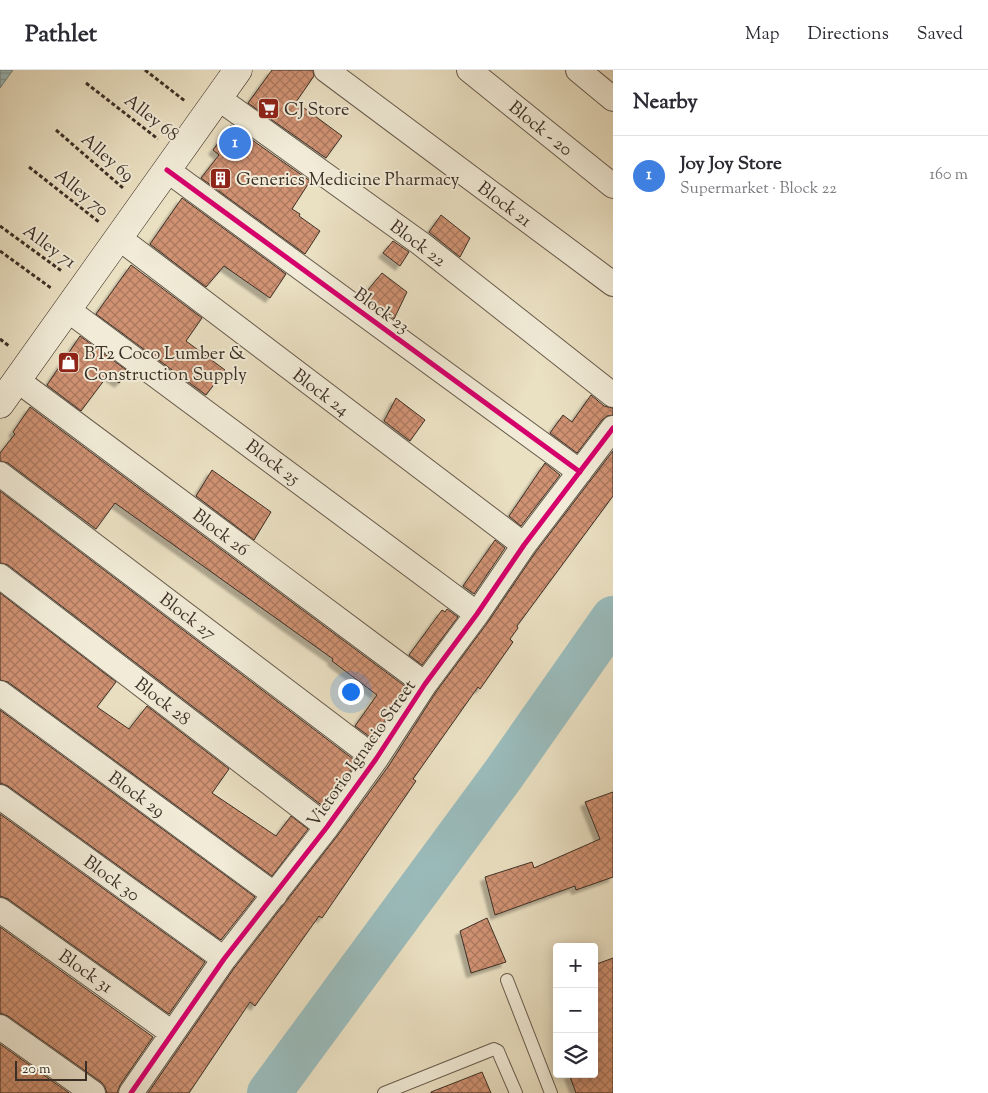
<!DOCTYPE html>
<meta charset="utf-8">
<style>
:root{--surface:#fff;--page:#f7f7f7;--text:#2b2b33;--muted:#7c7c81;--line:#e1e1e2;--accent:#b45309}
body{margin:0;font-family:"Sorts Mill Goudy",serif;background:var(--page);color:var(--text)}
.controls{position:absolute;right:15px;bottom:15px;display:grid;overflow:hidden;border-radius:5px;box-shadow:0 2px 12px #0003}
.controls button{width:45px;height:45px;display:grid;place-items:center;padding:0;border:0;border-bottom:1px solid var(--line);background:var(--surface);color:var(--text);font:25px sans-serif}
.scale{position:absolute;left:15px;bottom:12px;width:72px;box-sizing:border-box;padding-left:5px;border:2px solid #3c2f26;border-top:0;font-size:14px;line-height:18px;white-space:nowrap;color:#3c2f26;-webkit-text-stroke:4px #f1ebd7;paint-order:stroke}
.you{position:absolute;left:350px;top:621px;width:18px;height:18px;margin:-12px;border:4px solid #fff;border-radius:50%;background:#1a73e8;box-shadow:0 0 0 8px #1a73e833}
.badge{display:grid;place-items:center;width:32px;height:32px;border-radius:50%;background:var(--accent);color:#fff;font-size:16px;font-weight:700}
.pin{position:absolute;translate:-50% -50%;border:2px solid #fff;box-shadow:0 1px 5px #0006}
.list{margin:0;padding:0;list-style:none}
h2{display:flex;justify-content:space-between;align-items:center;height:65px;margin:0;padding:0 20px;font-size:21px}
h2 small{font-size:16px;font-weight:400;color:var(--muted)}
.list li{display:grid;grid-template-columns:32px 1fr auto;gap:15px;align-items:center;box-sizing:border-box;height:80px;padding:0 20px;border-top:1px solid var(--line)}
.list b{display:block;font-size:19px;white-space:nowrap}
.list p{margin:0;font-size:16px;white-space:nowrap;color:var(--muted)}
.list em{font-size:16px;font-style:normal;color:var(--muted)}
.icon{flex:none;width:28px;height:28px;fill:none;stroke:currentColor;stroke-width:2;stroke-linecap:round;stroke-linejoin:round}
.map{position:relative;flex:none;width:613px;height:1023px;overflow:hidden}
header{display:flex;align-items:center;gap:30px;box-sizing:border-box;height:70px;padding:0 25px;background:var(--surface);border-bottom:1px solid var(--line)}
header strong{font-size:24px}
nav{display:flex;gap:28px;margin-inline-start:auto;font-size:18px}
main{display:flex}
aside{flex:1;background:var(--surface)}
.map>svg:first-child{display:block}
.water{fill:url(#water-rules);stroke:#74837f}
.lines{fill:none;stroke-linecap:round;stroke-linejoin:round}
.river{stroke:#9abbbb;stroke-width:44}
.building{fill:url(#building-cross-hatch);stroke:#3c2f26;filter:url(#shadow)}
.lane-casing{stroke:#685b4d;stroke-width:14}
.street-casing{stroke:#685b4d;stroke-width:26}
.secondary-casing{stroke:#3c2f26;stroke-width:29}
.path{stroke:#3c2f26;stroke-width:3;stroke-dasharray:4 2.5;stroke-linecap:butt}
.lane{stroke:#f1ebd7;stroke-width:12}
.street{stroke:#f1ebd7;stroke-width:24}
.secondary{stroke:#f1ebd7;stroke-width:28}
.cycleway-casing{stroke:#f1ebd7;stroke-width:8}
.cycleway{stroke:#d6006c;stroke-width:5}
.labels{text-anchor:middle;stroke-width:4;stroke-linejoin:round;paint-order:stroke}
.poi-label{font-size:18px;fill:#3c2f26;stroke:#f1ebd7;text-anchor:start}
.street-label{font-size:18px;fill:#3c2f26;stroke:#f1ebd7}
</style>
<header>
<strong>Pathlet</strong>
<nav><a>Map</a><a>Directions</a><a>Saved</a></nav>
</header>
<main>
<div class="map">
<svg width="613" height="1023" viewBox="0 0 613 1023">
<defs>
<pattern id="water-rules" width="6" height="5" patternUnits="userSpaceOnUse" patternTransform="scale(1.25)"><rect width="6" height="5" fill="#9abbbb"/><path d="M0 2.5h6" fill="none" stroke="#7f9898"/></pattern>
<pattern id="building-cross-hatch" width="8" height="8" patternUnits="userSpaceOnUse" patternTransform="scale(1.25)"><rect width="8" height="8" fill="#d09273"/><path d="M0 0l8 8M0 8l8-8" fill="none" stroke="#aa785e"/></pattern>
<filter id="shadow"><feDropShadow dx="-4.5" dy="4.5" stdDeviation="1" flood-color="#0004"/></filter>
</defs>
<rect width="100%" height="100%" fill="#eae0c2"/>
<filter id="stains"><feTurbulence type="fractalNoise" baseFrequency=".004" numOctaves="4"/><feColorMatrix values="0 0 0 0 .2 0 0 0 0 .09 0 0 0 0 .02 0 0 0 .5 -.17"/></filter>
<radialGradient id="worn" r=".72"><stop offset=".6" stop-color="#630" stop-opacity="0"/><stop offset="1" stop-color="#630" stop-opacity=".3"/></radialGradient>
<path class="water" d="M0,0H13L0,18Z"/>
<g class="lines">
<path class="river" d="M269,1023L503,705L613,548"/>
</g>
<path class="building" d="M272,0H313L314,6L296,32L342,66L326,88L248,33Z
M231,55L310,111L292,139L300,144L299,146L320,161L305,184L201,108L219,85L213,80Z
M182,128L286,204L270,228L224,196L206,217L150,174Z
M441,145L470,168L460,187L429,162Z
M393,171L409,182L400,196L383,183Z
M131,195L202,248L186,271L225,300L206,325L96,244Z
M382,203L407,222L394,249L363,226Z
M80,266L129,302L119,313L108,305L81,341L47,315Z
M591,325L604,336L613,338V345L607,346L602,350L577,383L550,363L563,345L572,352Z
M396,328L425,350L410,371L384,351Z
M30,337L406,617L373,669L355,656L377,625L332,591L333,589L115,433L96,459L8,393L0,391V383L15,364L13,362Z
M613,381V426L517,556L518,558L510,569L513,572L480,619L478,617L413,709L416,711L322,848L319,846L255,936L250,932L189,1023H148L235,897L338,765L388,697L436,622L488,552L535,483Z
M545,393L560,405L521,456L509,446Z
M212,400L271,442L254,470L196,426Z
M0,421L357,692L324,737L8,495L0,493Z
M495,470L505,478L474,524L463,516Z
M0,523L116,612L97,637L129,659L147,636L229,699L212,723L276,766L291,746L308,759L272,806L8,612L0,610Z
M447,539L458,547L422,595L409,585L442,540L445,542Z
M0,640L255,827L221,870L8,716L0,713Z
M613,722V807L576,820L575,816L495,845L485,807L532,792L534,798L600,769L585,732Z
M0,744L205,892L169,944L8,829L0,826Z
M487,848L506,892L471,903L460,861Z
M0,857L153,967L120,1015L117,1023H107L105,1017L101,1012L8,946L0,943Z
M613,888V1023H576L569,1004H594V895Z
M0,974L69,1023H0Z
M482,1002L491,1023H431V1022Z"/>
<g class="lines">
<defs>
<path id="lane" d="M507,910L551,1023
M384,1023L494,979L498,981L500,986L516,1023"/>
<path id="street" d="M326,0L613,214
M469,0L613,116
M578,0L613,29
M218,28L420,173L613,325
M167,100L580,402
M119,168L524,475
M68,240L477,544
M17,310L425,614
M0,404L376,689
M0,506L327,757
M0,623L275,825
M0,727L224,889
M0,840L172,963
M0,957L93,1023
M131,1023L224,889L327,757L376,689L425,614L477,544L524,475L613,358"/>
<path id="secondary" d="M0,334L238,0"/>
</defs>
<use href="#lane" class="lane-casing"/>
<use href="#street" class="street-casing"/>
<use href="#secondary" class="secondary-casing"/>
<path class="path" d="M145,0L185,31
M86,13L158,69
M56,60L123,118
M29,97L99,152
M0,156L63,202
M0,181L51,218
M0,269L9,276"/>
<use href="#lane" class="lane"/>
<use href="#street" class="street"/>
<use href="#secondary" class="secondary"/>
<defs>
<path id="cycleway" d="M167,100L580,402
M131,1023L224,889L327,757L376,689L425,614L477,544L524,475L613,358"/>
</defs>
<use href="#cycleway" class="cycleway-casing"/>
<use href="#cycleway" class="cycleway"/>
</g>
<defs>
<symbol id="supermarket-square" viewBox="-11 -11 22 22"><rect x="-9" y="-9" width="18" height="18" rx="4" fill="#8f2418" stroke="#f1ebd7"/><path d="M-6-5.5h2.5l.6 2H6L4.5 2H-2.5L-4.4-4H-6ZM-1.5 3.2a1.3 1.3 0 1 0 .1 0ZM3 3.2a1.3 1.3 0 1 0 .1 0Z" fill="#fff"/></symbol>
<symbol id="building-square" viewBox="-11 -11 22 22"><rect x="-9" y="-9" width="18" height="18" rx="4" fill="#8f2418" stroke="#f1ebd7"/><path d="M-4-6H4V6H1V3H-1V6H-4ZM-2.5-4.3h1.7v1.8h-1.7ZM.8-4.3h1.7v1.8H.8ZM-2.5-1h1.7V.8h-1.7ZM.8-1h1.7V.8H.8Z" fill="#fff"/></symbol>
<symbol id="shop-square" viewBox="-11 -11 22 22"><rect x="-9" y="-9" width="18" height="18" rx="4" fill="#8f2418" stroke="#f1ebd7"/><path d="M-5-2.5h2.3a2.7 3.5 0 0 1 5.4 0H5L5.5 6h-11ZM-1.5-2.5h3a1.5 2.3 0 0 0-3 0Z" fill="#fff"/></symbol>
</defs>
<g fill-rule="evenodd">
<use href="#supermarket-square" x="256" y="26" width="25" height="25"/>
<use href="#building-square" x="208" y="96" width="25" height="25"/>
<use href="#shop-square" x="56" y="280" width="25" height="25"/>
</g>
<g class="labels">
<g class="poi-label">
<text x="284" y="45">CJ Store</text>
<text x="236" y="115">Generics Medicine Pharmacy</text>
<text x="84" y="289">BT2 Coco Lumber &amp;<tspan x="84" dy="21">Construction Supply</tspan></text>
</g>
<g class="street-label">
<text transform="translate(152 47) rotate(38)" y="6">Alley 68</text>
<text transform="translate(541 58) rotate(39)" y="6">Block - 20</text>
<text transform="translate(108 87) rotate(41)" y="6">Alley 69</text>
<text transform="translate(82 122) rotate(39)" y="6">Alley 70</text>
<text transform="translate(505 134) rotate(37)" y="6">Block 21</text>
<text transform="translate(418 173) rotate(37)" y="6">Block 22</text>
<text transform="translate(50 176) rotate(36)" y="6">Alley 71</text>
<text transform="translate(382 240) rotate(36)" y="6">Block 23</text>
<text transform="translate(321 322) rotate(37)" y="6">Block 24</text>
<text transform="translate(273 392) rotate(37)" y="6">Block 25</text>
<text transform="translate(221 462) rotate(37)" y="6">Block 26</text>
<text transform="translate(188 546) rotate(37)" y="6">Block 27</text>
<text transform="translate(163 631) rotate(38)" y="6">Block 28</text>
<text transform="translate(361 683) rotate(-55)" y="6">Victorio Ignacio Street</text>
<text transform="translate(137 724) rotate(36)" y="6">Block 29</text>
<text transform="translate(112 808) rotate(36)" y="6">Block 30</text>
<text transform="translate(86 901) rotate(35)" y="6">Block 31</text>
</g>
</g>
<rect width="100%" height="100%" filter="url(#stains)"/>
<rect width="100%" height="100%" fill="url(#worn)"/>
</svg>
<div class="controls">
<button>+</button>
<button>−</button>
<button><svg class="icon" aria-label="layers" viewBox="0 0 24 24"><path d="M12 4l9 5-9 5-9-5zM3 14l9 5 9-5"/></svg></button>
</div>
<div class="scale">20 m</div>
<div class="you"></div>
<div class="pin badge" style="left:235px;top:73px;background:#3f7fe0">1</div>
</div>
<aside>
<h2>Nearby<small></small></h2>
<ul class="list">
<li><span class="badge" style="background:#3f7fe0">1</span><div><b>Joy Joy Store</b><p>Supermarket · Block 22</p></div><em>160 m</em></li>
</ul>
</aside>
</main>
